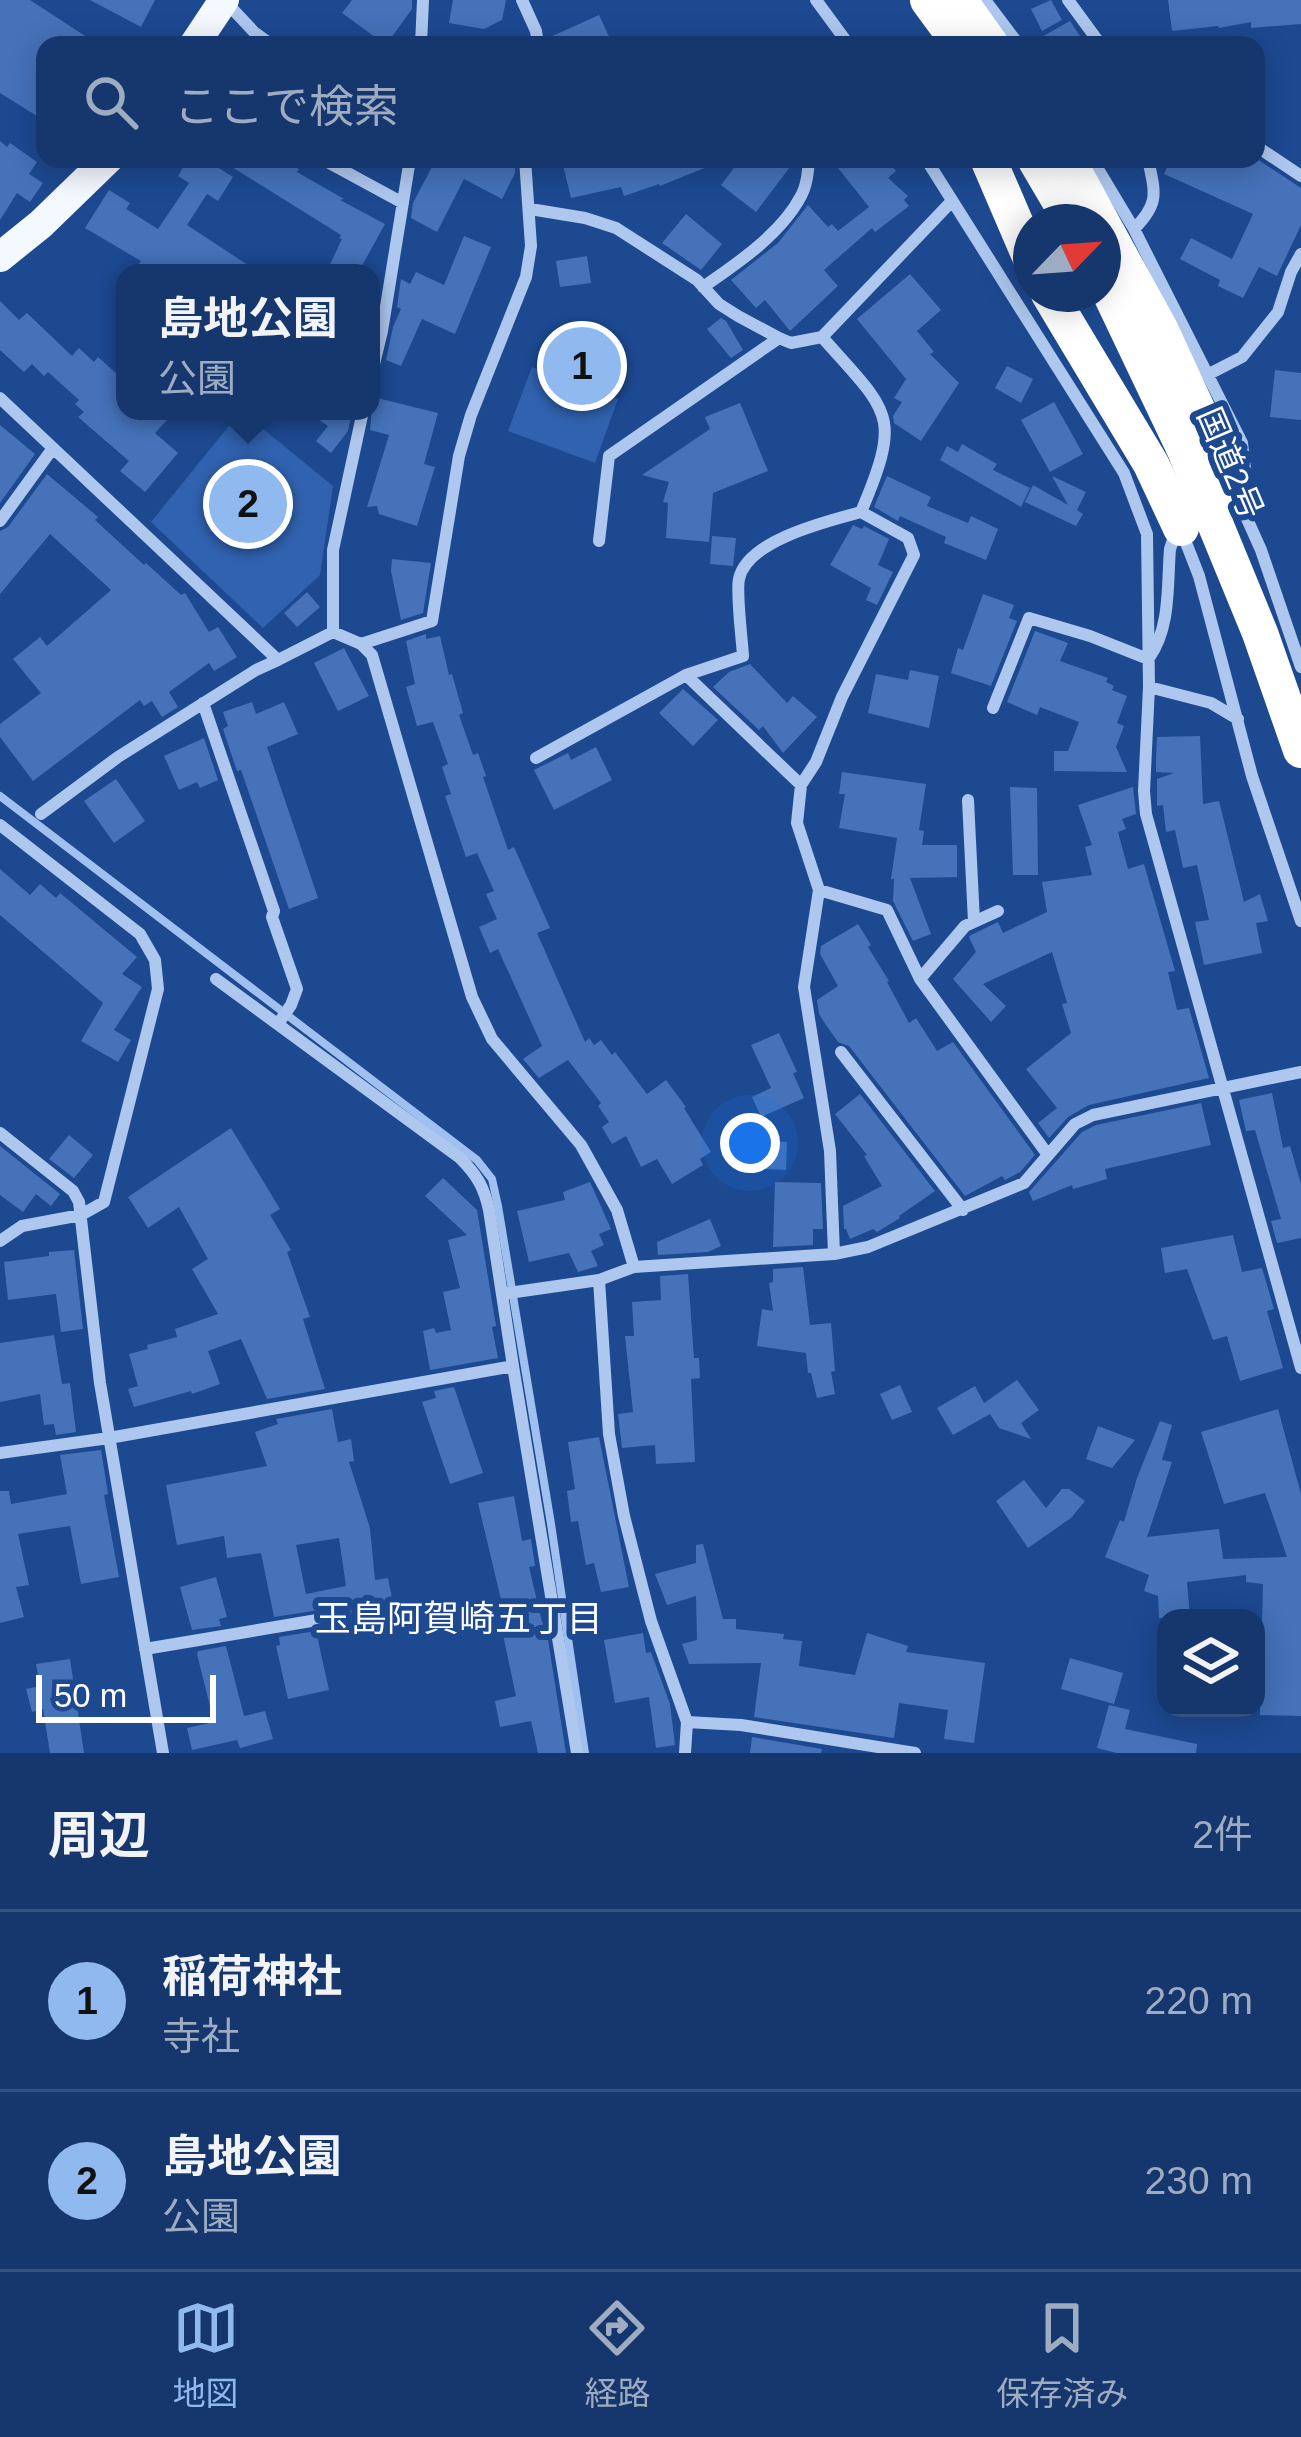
<!DOCTYPE html>
<html lang="ja">
<meta charset="utf-8">
<style>
:root{--surface:#16376d;--page:#1f3f72;--text:#f1f3f6;--muted:#9eacc2;--line:#355180;--accent:#90b9f0}
body{margin:0;font-family:Arial,"Noto Sans JP",sans-serif;background:var(--page);color:var(--text)}
.controls{position:absolute;right:36px;bottom:36px;display:grid;overflow:hidden;border-radius:24px;box-shadow:0 6px 30px #0003}
.controls button{width:108px;height:108px;display:grid;place-items:center;padding:0;border:0;border-bottom:3px solid var(--line);background:var(--surface);color:var(--text);font:60px sans-serif}
.compass{position:absolute;left:1013px;top:204px;width:108px;height:108px;border-radius:50%;background:var(--surface);box-shadow:0 6px 30px #0003;rotate:65deg}
.scale{position:absolute;left:36px;bottom:30px;width:180px;box-sizing:border-box;padding-left:12px;border:6px solid #fff;border-top:0;font-size:33px;line-height:42px;white-space:nowrap;color:#fff;-webkit-text-stroke:9px #1d4991;paint-order:stroke}
.you{position:absolute;left:750px;top:1143px;width:42px;height:42px;margin:-30px;border:9px solid #fff;border-radius:50%;background:#1a73e8;box-shadow:0 0 0 18px #1a73e833}
.badge{display:grid;place-items:center;width:78px;height:78px;border-radius:50%;background:var(--accent);color:#111;font-size:39px;font-weight:700}
.pin{position:absolute;translate:-50% -50%;border:6px solid #fff;box-shadow:0 3px 12px #0006}
.popup{position:absolute;left:116px;top:264px;width:264px;height:156px;box-sizing:border-box;display:grid;place-content:center;border-radius:24px;background:var(--surface);filter:drop-shadow(0 3px 9px #0005);font-size:39px;white-space:nowrap;color:var(--muted)}
.popup b{font-size:45px;color:var(--text)}
.popup::after{content:'';position:absolute;left:50%;top:100%;margin-left:-24px;border:24px solid transparent;border-top-color:var(--surface)}
.list{margin:0;padding:0;list-style:none}
h2{display:flex;justify-content:space-between;align-items:center;height:156px;margin:0;padding:0 48px;font-size:51px}
h2 small{font-size:39px;font-weight:400;color:var(--muted)}
.list li{display:grid;grid-template-columns:78px 1fr auto;gap:36px;align-items:center;box-sizing:border-box;height:180px;padding:0 48px;border-top:3px solid var(--line)}
.list b{display:block;font-size:45px;white-space:nowrap}
.list p{margin:0;font-size:39px;white-space:nowrap;color:var(--muted)}
.list em{font-size:39px;font-style:normal;color:var(--muted)}
.icon{flex:none;width:66px;height:66px;fill:none;stroke:currentColor;stroke-width:2;stroke-linecap:round;stroke-linejoin:round}
.map{position:relative;flex:none;width:1301px;height:1753px;overflow:hidden}
.search{position:absolute;background:var(--surface);box-shadow:0 6px 30px #0003;left:36px;right:36px;top:36px;height:132px;display:flex;align-items:center;gap:30px;box-sizing:border-box;padding:0 42px;border-radius:24px;color:var(--muted);font-size:45px}
.sheet{height:516px;background:var(--surface)}
nav{display:flex;justify-content:space-around;align-items:center;box-sizing:border-box;height:168px;border-top:3px solid var(--line);background:var(--surface);font-size:33px;color:var(--muted)}
nav a{display:grid;justify-items:center;gap:6px}
nav .on{color:var(--accent)}
.map>svg:first-child{display:block}
.green{fill:#3062af}
.lines{fill:none;stroke-linecap:round;stroke-linejoin:round}
.stream{stroke:#a0c0f0;stroke-width:8}
.building{fill:#4572b9;fill-rule:evenodd}
.street{stroke:#adc7ee;stroke-width:12}
.primary{stroke:#f4f8ff;stroke-width:30}
.highway{stroke:#fff;stroke-width:36}
.highway-bridge{stroke:#fff;stroke-width:36}
.labels{text-anchor:middle;stroke-width:12;stroke-linejoin:round;paint-order:stroke}
.street-label{font-size:33px;fill:#fff;stroke:#1d4991}
.neighbourhood-label{font-size:36px;fill:#fff;stroke:#1d4991}
</style>
<div class="map">
<svg width="1301" height="1753" viewBox="0 0 1301 1753">
<rect width="100%" height="100%" fill="#1d4991"/>
<path class="green" d="M532,367L618,399L595,463L508,431Z
M241,411L333,486L320,575L263,628L151,522Z"/>
<g class="lines">
<path class="stream" d="M0,796L477,1160L492,1179L498,1206L551,1524L585,1753"/>
</g>
<path class="building" d="M0,0H30L99,45H45V121L0,93Z
M90,0H155L141,27Z
M352,0H412V9L386,45L342,13Z
M453,0H506L502,20L484,29L449,23Z
M1051,0L1062,20L1042,31L1031,9Z
M1168,0H1301V24L1251,28V22L1219,28L1218,26L1172,31Z
M599,15L613,45H548V38Z
M1070,21L1086,45H1029V44Z
M0,141L7,147L10,143L37,162L29,174L43,183L30,202L17,193L0,220Z
M188,159H204L233,177L218,201L207,194L187,225L260,273H132L141,261L85,228L109,190L130,203L126,209L158,229L189,183L178,176Z
M219,159H281L299,169L297,172L344,199L340,200L385,224L358,273H326L342,239L339,238L341,235Z
M426,159H505L515,164V173L502,199L464,179L437,232L411,218L413,203L434,163Z
M573,159H724V160L660,186L659,184L624,196L621,187L571,198L562,161Z
M741,159H796L756,212L721,185Z
M831,159H886L896,171L888,178L908,196L904,200L909,206L875,232L872,228L824,270L838,286L790,331L765,300L756,308L731,280L778,243L808,205L828,227L832,224L838,231L869,207Z
M1171,159H1257L1301,188V225L1277,276L1259,267L1243,298L1218,286L1220,280L1180,259L1191,238L1232,259L1253,214L1164,174Z
M686,214L722,244L701,270L662,243Z
M464,236L491,247L455,334L422,319L401,366L386,360L393,327L401,309L397,307L401,279L410,284L416,272L444,285Z
M587,256L591,283L560,287L556,261Z
M910,274L941,310L917,331L934,352L930,354L959,383L921,441L894,423L893,416L902,402L894,398L906,379L857,319Z
M0,301L19,320L27,313L72,356L79,348L94,362L98,357L125,381V411H156L167,420L155,433L178,453L145,492L120,471L129,461L78,417L84,412L75,404L79,400L48,372L44,376L32,364L24,372L0,350Z
M721,318L726,321L743,350L731,358L707,329Z
M577,350L595,356L587,382L568,376Z
M1007,366L1033,379L1021,403L995,388Z
M1275,370L1301,373V420L1270,417Z
M373,397L438,413L424,464L435,467L417,526L379,514L377,506L367,507L389,435L370,430Z
M1054,402L1083,454L1050,472L1021,420Z
M740,403L768,471L713,493L709,542L666,538L668,503L663,502L669,482L642,475L710,429L705,417Z
M306,411H352L348,431L331,453L316,441L328,426Z
M0,425L35,454L0,503Z
M962,444L997,464L993,470L1030,488L1021,507L940,460L947,446L958,452Z
M47,474L98,517L95,520L144,565L146,563L181,595L185,593L209,632L218,627L237,657L214,671L209,663L169,692L178,707L162,717L152,701L144,706L140,700L33,781L0,737V724L41,693L13,659L40,637L47,646L111,590L50,534L0,594V531L8,527Z
M887,476L931,497L927,506L968,523L971,516L998,529L986,560L944,543L946,537L900,516L898,521L874,507Z
M1052,476L1086,492L1077,510L1083,514L1076,526L1025,502L1033,485L1068,505Z
M853,525L862,529L864,526L889,539L878,565L893,572L877,605L866,600L871,588L830,565Z
M712,536L736,538L733,566L710,564Z
M392,559L431,563L423,613L401,620L391,571Z
M307,592L320,607L297,627L284,613Z
M983,594L1014,605L1009,618L1017,621L991,686L951,673L958,648L963,650Z
M1035,631L1068,643L1060,661L1108,678L1106,682L1114,686L1112,690L1127,696L1117,723L1124,726L1116,747L1127,772L1054,771V751H1068L1079,722L1040,707L1037,715L1007,702Z
M426,634V639L440,636L449,675L452,674L463,713L459,715L473,755L478,753L486,776L483,777L508,850L514,847L550,928L537,933L585,1042L589,1038L594,1045L601,1040L612,1055L615,1052L647,1094L666,1080L686,1107L684,1108L711,1152L700,1159L703,1165L672,1184L657,1159L641,1167L626,1136L612,1144L602,1127L609,1122L598,1106L601,1103L568,1060L539,1078L523,1059L542,1046L498,949L490,953L479,927L497,919L486,894L494,891L477,853L466,857L445,796L451,794L442,767L448,764L433,722L417,726L406,687L415,684L406,641Z
M344,648L369,696L338,711L314,663Z
M750,664L787,703L793,696L817,717L783,753L763,726L759,730L713,687L729,672Z
M910,670L939,676L929,728L868,713L876,674L908,680Z
M683,689L718,720L693,746L659,713Z
M252,702L256,714L284,702L298,734L267,747L318,898L289,909L241,770L237,771L223,729L228,726L223,712Z
M1200,736L1203,804L1219,801L1244,902L1260,894L1268,921L1256,923L1262,953L1204,965L1195,922L1209,920L1197,865L1183,868L1175,830L1166,832L1163,805L1157,806V779L1174,773L1156,772V759L1157,737Z
M204,738L218,780L200,788L197,782L179,790L164,756Z
M596,747L612,780L554,810L534,770L568,753L571,760Z
M842,772L926,784L919,830L924,831L922,845H957V877L910,878L931,934L913,941L893,901L894,879H891L897,838L839,828L845,794H839Z
M116,779L145,821L114,843L84,801Z
M1010,787L1037,788L1038,875H1013Z
M1133,787L1136,814L1122,819L1126,829L1118,832L1128,869L1144,864L1175,971L1168,972L1177,1010L1189,1008L1209,1078L1089,1105L1068,1117L1049,1138L1038,1123L1057,1108L1026,1069L1071,1033L1062,1004L1067,1003L1052,952L983,984L1006,1006L991,1022L953,979L976,952L969,937L971,935L998,922L1003,933L1047,912L1042,882L1092,875L1085,847L1092,845L1078,805Z
M0,869L30,895L40,884L56,898L60,893L137,957L122,974L142,987L114,1030L131,1040L118,1062L81,1041L103,1003L0,915Z
M858,924L871,945L868,947L889,981L887,982L909,1023L916,1018L937,1051L953,1042L1035,1155L1020,1172L1005,1180L1002,1176L965,1196L849,1046L838,1042L824,1022L819,1014L817,1000L838,986L820,954L821,946Z
M779,1033L797,1072L793,1073L804,1098L761,1117L752,1097L771,1088L751,1045Z
M1272,1093L1283,1148L1290,1146L1301,1184V1238L1277,1243L1271,1221L1281,1219L1255,1130L1246,1131L1239,1100Z
M860,1094L935,1191L899,1216L900,1218L877,1232L873,1229L850,1239L846,1229H844L843,1206L882,1186L864,1156L867,1155L835,1114Z
M1201,1103L1211,1145L1105,1169L1107,1179L1073,1189L1072,1185L1033,1201L1029,1192L1082,1132L1096,1125Z
M231,1128L280,1209L270,1215L291,1250L287,1252L310,1317L303,1319L325,1389L267,1399L241,1339L208,1351L220,1384L192,1394L191,1391L134,1407L128,1389L138,1386L129,1354L148,1349L147,1345L177,1337L175,1329L218,1314L192,1269L208,1259L179,1207L148,1228L128,1197Z
M69,1135L93,1155L74,1178L49,1159Z
M752,1140L787,1142L786,1170L751,1168Z
M0,1146L60,1194L51,1206L36,1194L23,1212L0,1195Z
M443,1178L477,1210L496,1326L492,1327L498,1358L430,1370L423,1331L434,1328L436,1333L451,1330L443,1292L460,1288L448,1240L467,1235L425,1196Z
M590,1182L611,1229L599,1234L604,1245L591,1251L598,1266L578,1272L569,1253L529,1262L517,1211L565,1200L563,1192Z
M775,1182L821,1183L823,1229H813V1245L773,1247Z
M710,1219L721,1246L708,1252L658,1255L657,1242Z
M1233,1235L1242,1272L1262,1268L1274,1309L1267,1311L1283,1368L1240,1381L1227,1336L1213,1340L1187,1269L1165,1273L1161,1248Z
M74,1250L83,1329L61,1332L56,1294L8,1300L4,1262L49,1256V1252Z
M803,1267L810,1325L831,1323L835,1371L831,1372L835,1394L817,1398L811,1373H808L806,1353L757,1346L762,1309L773,1311L769,1283L773,1282V1269Z
M688,1274L694,1358H699L700,1378L691,1379L695,1462L656,1464L655,1445L622,1448L618,1414L633,1412L625,1336H634L632,1302L661,1300L660,1276Z
M54,1335L62,1384L70,1383L76,1432L56,1435L54,1424L44,1425L40,1394L0,1402V1343Z
M1017,1380L1039,1410L1021,1423L1031,1439L999,1428L990,1414L953,1435L937,1408L975,1386L984,1403Z
M900,1385L912,1412L892,1420L880,1394Z
M454,1387L483,1473L450,1484L422,1402L436,1398L434,1391Z
M332,1409L338,1442L351,1439L354,1461L349,1462L370,1528L375,1580L388,1578L395,1613L331,1626L333,1616L326,1609L274,1617L261,1553L227,1558L224,1536L177,1545L166,1485L267,1466L255,1432L278,1424L276,1419ZM339,1538L346,1586L306,1594L296,1545Z
M1278,1409L1301,1494V1716L1260,1715L1263,1584L1246,1582V1575L1187,1582L1190,1618H1159L1158,1596L1144,1591L1149,1575L1105,1557L1120,1520L1124,1522L1137,1478L1160,1421L1172,1425L1162,1460L1172,1462L1147,1537L1219,1529L1223,1559L1287,1557L1265,1493L1224,1504L1201,1432Z
M1098,1426L1135,1440L1112,1468L1086,1459Z
M599,1437L629,1587L601,1592L594,1563L586,1565L578,1521L571,1522L567,1491L575,1489L568,1442Z
M101,1450L108,1494L104,1495L119,1577L81,1584L70,1526L18,1534L29,1585L16,1587L24,1617L0,1623V1491H9L11,1504L67,1494L60,1455Z
M1024,1480L1046,1508L1062,1489H1069L1085,1501L1071,1518L1028,1548L996,1501Z
M514,1496L522,1541L531,1539L535,1566L529,1567L542,1622L545,1621L566,1753H538L531,1721L500,1727L495,1701L516,1696L502,1630L508,1629L478,1503Z
M703,1544L723,1619H736V1629L784,1634L783,1639L802,1641L799,1666L855,1675L867,1633L908,1646L906,1652L985,1663L974,1743L944,1739L948,1710L899,1703L894,1738L754,1717L761,1663L689,1664L682,1644L697,1640L696,1596L667,1605L655,1574L696,1563V1545Z
M216,1577L227,1617L219,1619L221,1626L192,1630L180,1587Z
M316,1631L329,1690L288,1699L276,1646L280,1645L279,1637Z
M643,1633L646,1653L651,1652L670,1704L675,1745L656,1748L649,1697L615,1703L604,1640Z
M226,1646L244,1716L265,1711L273,1739L240,1748L237,1740L192,1750L187,1728L214,1722L197,1654L198,1651Z
M1070,1658L1123,1673L1114,1704L1061,1689Z
M70,1659L84,1753H50L43,1709L32,1712L26,1689L40,1686L36,1664Z
M1109,1705L1130,1710L1125,1729L1197,1744L1196,1753H1117L1097,1748Z
M752,1737L822,1749L821,1753H750Z"/>
<g class="lines">
<path class="street" d="M522,0L536,31L538,45
M816,0L849,45
M985,0L1019,45
M1068,0L1101,45
M225,1L254,32L272,45
M421,45L423,0
M1256,146L1301,176
M322,159L403,203
M926,159L1124,473L1147,534L1149,687L1144,791L1146,814L1301,1368
M1092,159L1134,229L1242,443L1245,469L1242,480
M530,209L585,218L616,228L697,280L719,304L738,316L779,338
M1134,229C1160,203 1155,193 1148,159
M703,287C738,263 781,234 801,196C807,185 808,172 809,159
M1209,374L1242,357L1278,312L1291,272L1301,254
M371,376L382,331L410,159
M0,398L278,660L333,632L361,644L372,655L472,997L492,1039L581,1145L617,1210L634,1267
M1235,492L1261,550L1301,667
M0,521L53,448
M1183,535L1199,576L1252,776L1301,921
M599,541L609,456L779,338L791,343L822,337
M333,632V550L363,411
M361,644L432,621L459,456L471,415L526,277L531,246L525,159
M1149,658C1171,627 1167,585 1170,549L1174,537L1180,529
M1149,687L1211,703L1238,719
M203,703L274,911L272,917L297,989L291,1005L278,1024
M993,708L1029,618L1090,636L1148,659
M536,758L686,675
M801,785L686,675L743,656C742,639 736,593 739,579C747,540 828,521 861,512
M968,800L974,922
M41,814L118,757L256,670L278,660
M0,825L140,934L155,960L158,989L104,1202L81,1215L22,1226L0,1241
M819,890L887,910L920,979
M998,911L965,926L920,979L1048,1155
M841,1052L963,1210
M0,1133L73,1191L79,1202L100,1383L163,1753
M834,1254L830,1151L804,987L819,890L797,823L801,785L816,762L842,697L914,555L908,538L861,512C903,413 889,413 822,337L952,201
M599,1280L609,1434L624,1516L651,1621L687,1722L685,1753
M502,1294L599,1280L634,1267L834,1254L868,1247L1024,1183L1075,1124L1093,1115L1301,1072
M513,1366L577,1753
M0,1453L109,1438L513,1366L489,1210C484,1187 477,1175 460,1158L216,979
M145,1649L323,1619
M687,1722L741,1725L915,1753"/>
<path class="primary" d="M194,45L224,0
M0,257L41,224L108,159"/>
<path class="highway" d="M928,0L961,45
M959,0L991,45
M988,159L1031,259
M1035,159L1072,222
M1067,159L1161,331L1235,491
M1049,294L1151,464L1181,528"/>
<path class="highway-bridge" d="M1103,278L1184,448L1260,633L1301,750"/>
</g>
<g class="labels">
<g class="street-label">
<text transform="translate(1231 463) rotate(67)" y="12">国道2号</text>
</g>
<g class="neighbourhood-label">
<text x="459" y="1631">玉島阿賀崎五丁目</text>
</g>
</g>
</svg>
<div class="controls">
<button><svg class="icon" aria-label="layers" viewBox="0 0 24 24"><path d="M12 4l9 5-9 5-9-5zM3 14l9 5 9-5"/></svg></button>
</div>
<svg class="compass" viewBox="-18 -18 36 36"><path d="M0-13l5 13h-10z" fill="#e53935"/><path d="M0 13l5-13h-10z" fill="#9eacc2"/></svg>
<div class="scale">50 m</div>
<div class="you"></div>
<div class="pin badge" style="left:582px;top:366px">1</div>
<div class="pin badge" style="left:248px;top:504px">2</div>
<div class="popup"><b>島地公園</b>公園</div>
<div class="search"><svg class="icon" aria-label="search" viewBox="0 0 24 24"><circle cx="10" cy="10" r="6"/><path d="M15 15l6 6"/></svg>ここで検索</div>
</div>
<section class="sheet">
<h2>周辺<small>2件</small></h2>
<ul class="list">
<li><span class="badge">1</span><div><b>稲荷神社</b><p>寺社</p></div><em>220 m</em></li>
<li><span class="badge">2</span><div><b>島地公園</b><p>公園</p></div><em>230 m</em></li>
</ul>
</section>
<nav>
<a class="on"><svg class="icon" aria-label="map" viewBox="0 0 24 24"><path d="M3 6l6-2 6 2 6-2v14l-6 2-6-2-6 2zM9 4v14M15 6v14"/></svg>地図</a>
<a><svg class="icon" aria-label="directions" viewBox="0 0 24 24"><path d="M12 3l9 9-9 9-9-9zM9 14v-3h6M13 9l2 2-2 2"/></svg>経路</a>
<a><svg class="icon" aria-label="saved" viewBox="0 0 24 24"><path d="M7 4h10v16l-5-4-5 4z"/></svg>保存済み</a>
</nav>
